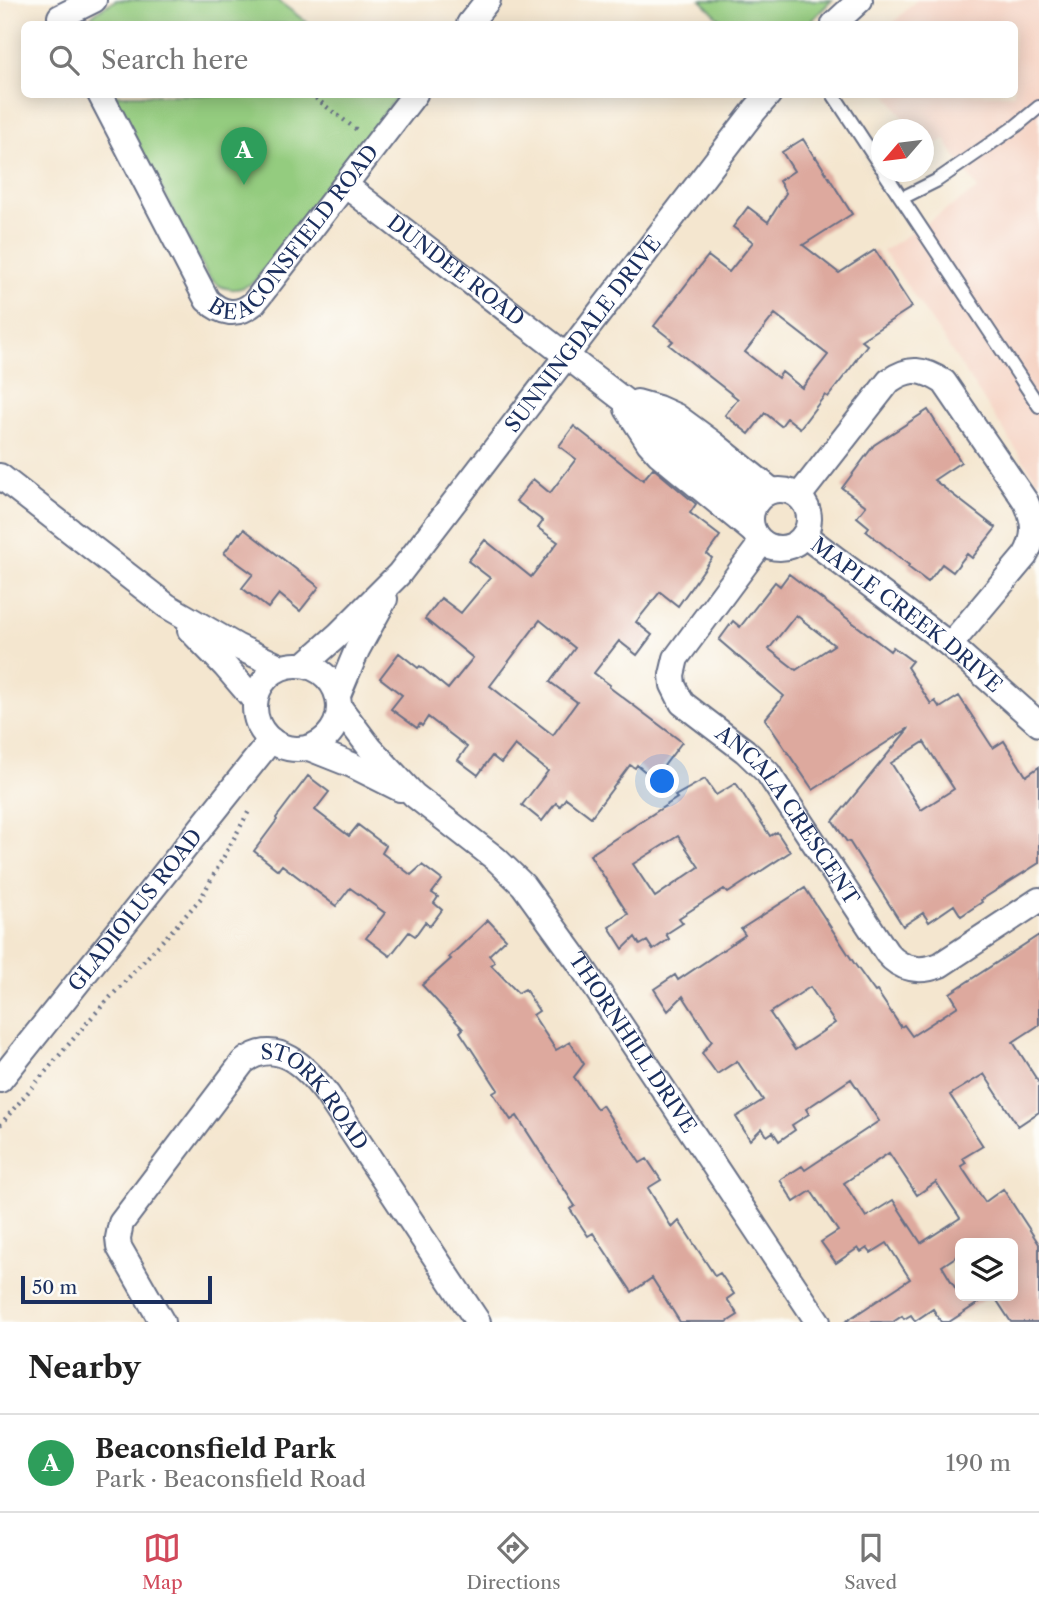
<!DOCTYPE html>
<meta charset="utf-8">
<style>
:root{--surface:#fff;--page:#f6f6f6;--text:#222;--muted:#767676;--line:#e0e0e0;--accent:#d1495b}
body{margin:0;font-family:"Libre Caslon Text",serif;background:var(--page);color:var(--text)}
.controls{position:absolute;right:21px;bottom:21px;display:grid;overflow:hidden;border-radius:10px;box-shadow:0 4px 18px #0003}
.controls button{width:63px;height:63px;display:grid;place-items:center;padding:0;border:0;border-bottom:2px solid var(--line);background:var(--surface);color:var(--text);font:35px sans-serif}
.compass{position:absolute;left:871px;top:119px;width:63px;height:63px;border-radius:50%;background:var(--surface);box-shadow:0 4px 18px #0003;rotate:242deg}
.scale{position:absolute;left:21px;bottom:18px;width:191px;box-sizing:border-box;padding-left:7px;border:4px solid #1b2f5e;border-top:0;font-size:19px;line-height:24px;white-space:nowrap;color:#1b2f5e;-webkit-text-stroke:5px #fdfcf7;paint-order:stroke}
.you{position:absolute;left:663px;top:782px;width:24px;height:24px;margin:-18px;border:5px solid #fff;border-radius:50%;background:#1a73e8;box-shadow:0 0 0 10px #1a73e833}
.badge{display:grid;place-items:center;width:46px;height:46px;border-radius:50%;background:var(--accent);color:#fff;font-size:23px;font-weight:700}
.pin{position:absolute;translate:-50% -58px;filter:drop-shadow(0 2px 4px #0008)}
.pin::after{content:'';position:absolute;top:37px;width:24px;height:21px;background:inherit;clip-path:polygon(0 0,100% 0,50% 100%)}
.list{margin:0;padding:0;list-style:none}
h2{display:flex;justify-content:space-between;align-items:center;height:91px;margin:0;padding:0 28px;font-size:30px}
h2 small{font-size:23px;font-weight:400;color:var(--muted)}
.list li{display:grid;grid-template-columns:46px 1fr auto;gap:21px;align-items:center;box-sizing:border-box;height:98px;padding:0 28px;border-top:2px solid var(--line)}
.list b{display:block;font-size:26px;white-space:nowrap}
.list p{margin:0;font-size:23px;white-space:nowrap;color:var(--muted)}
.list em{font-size:23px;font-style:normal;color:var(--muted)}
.icon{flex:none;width:38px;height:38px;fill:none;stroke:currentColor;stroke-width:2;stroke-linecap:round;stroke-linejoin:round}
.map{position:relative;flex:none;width:1039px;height:1322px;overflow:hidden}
.search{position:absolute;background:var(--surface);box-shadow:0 4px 18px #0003;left:21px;right:21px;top:21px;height:77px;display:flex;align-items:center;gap:18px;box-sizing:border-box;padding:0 24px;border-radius:10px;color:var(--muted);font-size:26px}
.sheet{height:189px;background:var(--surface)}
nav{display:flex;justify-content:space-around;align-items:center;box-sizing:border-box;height:98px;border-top:2px solid var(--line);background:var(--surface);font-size:19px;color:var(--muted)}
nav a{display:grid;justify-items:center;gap:4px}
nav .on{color:var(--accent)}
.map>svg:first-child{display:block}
.built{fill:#f5d2c2}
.green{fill:#94cc7f;stroke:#587e6e;stroke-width:2}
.building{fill:#dda99e;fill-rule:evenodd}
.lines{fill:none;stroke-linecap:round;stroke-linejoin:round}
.lane-casing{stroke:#676f86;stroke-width:16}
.street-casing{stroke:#676f86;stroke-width:28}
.path{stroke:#676f86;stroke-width:4.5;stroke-dasharray:2 5;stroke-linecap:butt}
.lane{stroke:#fff;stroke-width:12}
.street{stroke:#fff;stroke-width:24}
.labels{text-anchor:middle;stroke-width:5;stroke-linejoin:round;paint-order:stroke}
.street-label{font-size:21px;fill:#1b2f5e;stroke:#fdfcf7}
</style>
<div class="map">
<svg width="1039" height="1322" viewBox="0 0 1039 1322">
<rect width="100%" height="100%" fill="#fdfcf7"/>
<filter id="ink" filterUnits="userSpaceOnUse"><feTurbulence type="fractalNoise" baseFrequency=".0143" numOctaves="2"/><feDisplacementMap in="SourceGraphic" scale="14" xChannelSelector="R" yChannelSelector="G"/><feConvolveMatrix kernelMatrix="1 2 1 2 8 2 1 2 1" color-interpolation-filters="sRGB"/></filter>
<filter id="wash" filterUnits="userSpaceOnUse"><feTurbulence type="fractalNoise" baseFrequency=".00686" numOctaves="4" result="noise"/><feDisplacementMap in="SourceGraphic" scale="28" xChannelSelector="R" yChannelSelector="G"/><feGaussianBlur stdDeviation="1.57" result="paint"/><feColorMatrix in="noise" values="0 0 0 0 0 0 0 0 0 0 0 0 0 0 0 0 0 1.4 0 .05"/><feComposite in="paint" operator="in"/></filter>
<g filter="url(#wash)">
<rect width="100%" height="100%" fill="#f4e6cf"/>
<path class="built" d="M917,0H1039V484L941,335L883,251L978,189L955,156L945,139L926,150L924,146L923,130L902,129L900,126L906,122L888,95L1014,94V24H892Z"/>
<path class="green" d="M117,0H277L309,24H87C93,11 105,6 117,0Z
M701,0H832L808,24H725Z
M112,95H398L255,281C238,293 222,292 208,276Z"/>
<g id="blocks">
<path class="building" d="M803,139L815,158L816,157L852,214L803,245L839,273L875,250L912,307L861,340L867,345L855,361H856L828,397L825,395L800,428L787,418L781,426L765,413L749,434L725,415L738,399L669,345L673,341L654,326L708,256L729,272L753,242L733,227L748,207L768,222L786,193L779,181L794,171L782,152ZM775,314L828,355L802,388L782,372L778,378L745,352Z
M928,410L961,462L934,480L996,528L972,558L967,554L953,572L942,564L928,582L908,567L909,565L866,531L869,527L857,517L866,506L842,488L874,445Z
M574,426L643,480L653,468L696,504L690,513L720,536L707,554L712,558L678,606L660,592L636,622L652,635L637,655L619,641L594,673L610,685L609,687L682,742L654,779L637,765L635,768L630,765L591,817L566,798L560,806L556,803L542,821L522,805L548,771L515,745L501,763L492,756L478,775L458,760L467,747L428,717L422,726L420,724L417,728L391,709L402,695L380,678L399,653L418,668L420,666L448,689L473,658L425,619L441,598L461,613L490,578L468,561L485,540L531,577L558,542L538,528L543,521L516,501L533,479L550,493L576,459L559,446ZM540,620L575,648L550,682L577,702L553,735L490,686Z
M244,529L319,587L300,611L279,594L268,608L242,588L253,574L224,553L239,533L240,534Z
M789,574L890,651L893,647L912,661L907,667L931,704L935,701L940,708L959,696L993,748L1004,741L1026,776L1039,767V863L981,900L982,902L961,916L954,905L929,922L923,913L903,926L849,841L847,842L833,821L909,728L813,790L765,719L784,696L719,640L733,621L740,627L775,582L780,586ZM796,615L834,645L796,670L769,649ZM924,742L954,789L921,810L891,763Z
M308,776L329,792L315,810L349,836L358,825L386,846L382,853L411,875L422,865L442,880L432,893L438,897L434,903L442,910L430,926L425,922L415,936L409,932L390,956L366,938L385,913L350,888L336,906L282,865L278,870L254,851L277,820L276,818Z
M705,779L716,795L736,783L770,836L777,832L790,852L728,893L724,889L679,918L683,923L666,934L669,939L653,950L647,941L640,945L635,937L623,949L609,927L628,914L590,855L677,798L675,796ZM678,836L699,867L655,897L633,864Z
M805,888L854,963L875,992L877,991L901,1027L904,1025L912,1036L958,1006L950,993L1039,935V1025L1013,1042L1039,1083V1112L1018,1126L984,1074L950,1095L983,1146L963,1158L966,1163L961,1166L985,1202L1003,1189L1039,1244V1322H1011L994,1296H1013V1243H960V1254L942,1266L960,1296H989L949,1322H941L933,1309L915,1321L911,1315L904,1319L902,1316L893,1322H845L910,1279L887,1243L871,1253L867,1248L861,1252L858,1248L836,1263L821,1242L838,1231L811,1191L794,1202L780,1180L802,1166L805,1170L879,1121L851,1079L806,1109L809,1114L792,1125L795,1130L779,1141L773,1132L767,1136L762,1128L750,1140L736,1117L763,1100L737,1061L717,1074L702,1053L712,1041L683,996L668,1011L654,989L675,975L678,980L745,935L741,929ZM810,987L835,1023L795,1050L770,1013ZM889,1153L917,1195L936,1182L960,1218L921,1243L893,1200L866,1217L844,1183Z
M488,920L506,939L489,955L495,962L491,965L518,993L525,989L539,1011L533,1015L556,1050L570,1042L584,1064L574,1077L597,1109L602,1105L640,1163L647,1159L661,1180L648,1188L672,1228L679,1221L715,1276L720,1273L734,1294L727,1299L738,1315L727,1322H680L652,1278L632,1292L593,1233L588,1236L570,1209L575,1206L517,1116L511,1120L493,1093L498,1090L460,1032L463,1029L422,985L451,959L449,957Z"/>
</g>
</g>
<g filter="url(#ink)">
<use href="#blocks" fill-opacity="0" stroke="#676f86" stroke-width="2"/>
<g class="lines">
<defs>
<path id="lane" d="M833,94L881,167
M884,172L1039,406
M902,198L936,181L1016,126L1039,107"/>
<g id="street">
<path d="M60,17L94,0"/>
<path d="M469,24L488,0"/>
<path d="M834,24L860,0"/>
<path id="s1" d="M100,94L207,300C222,314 237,317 254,303L415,94"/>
<path id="s2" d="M345,185L660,428L755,503"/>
<path d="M637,402L658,408L676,416L714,444L771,490"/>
<path d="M627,409L649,443L659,454L754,532"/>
<path d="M0,476L167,606L238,647L281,667"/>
<circle cx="780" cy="519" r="29"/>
<path d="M799,496L889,381C910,366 923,369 944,382L1026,502C1035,522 1036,537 1025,556L950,645"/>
<path id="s3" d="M804,535L950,645L1039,724"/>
<path id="s4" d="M762,542L676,658L672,675L673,685L682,703L745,751L768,773L887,953C901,970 920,973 940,965L1039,900"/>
<path d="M190,630L225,666L255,701"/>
<circle cx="297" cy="707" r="42"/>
<path id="s5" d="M304,665L339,634L399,574L755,110L769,94"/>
<path d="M338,695L357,650L385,599"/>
<path id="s6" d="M340,708L370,748L414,795L496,859L523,885L578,961L818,1322"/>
<path d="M309,748L352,765L400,789"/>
<path id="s7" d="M0,1080L271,740"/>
<path id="s8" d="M162,1322L119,1247L118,1238L121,1223L243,1062C277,1036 306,1067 327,1094L478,1322"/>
</g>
</defs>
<use href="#lane" class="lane-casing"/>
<use href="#street" class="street-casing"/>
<path class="path" d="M310,94L357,130
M0,1125L92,1017L178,924L201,898L249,811"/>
<use href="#lane" class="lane"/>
<use href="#street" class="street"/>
</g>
</g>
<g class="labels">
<g class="street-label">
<text dy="7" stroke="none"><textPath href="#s1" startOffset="359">BEACONSFIELD ROAD</textPath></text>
<text dy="7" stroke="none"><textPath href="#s2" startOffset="140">DUNDEE ROAD</textPath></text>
<text dy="7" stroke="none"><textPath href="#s5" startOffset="434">SUNNINGDALE DRIVE</textPath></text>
<text dy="7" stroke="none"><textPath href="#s3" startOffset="130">MAPLE CREEK DRIVE</textPath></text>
<text dy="7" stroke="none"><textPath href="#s4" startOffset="348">ANCALA CRESCENT</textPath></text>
<text dy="7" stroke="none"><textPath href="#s7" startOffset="217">GLADIOLUS ROAD</textPath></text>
<text dy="7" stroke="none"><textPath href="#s6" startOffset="448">THORNHILL DRIVE</textPath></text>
<text dy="7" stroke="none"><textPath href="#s8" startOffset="406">STORK ROAD</textPath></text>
</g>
</g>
</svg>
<div class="controls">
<button><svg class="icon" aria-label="layers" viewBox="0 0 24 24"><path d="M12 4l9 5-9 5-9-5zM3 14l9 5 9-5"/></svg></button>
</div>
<svg class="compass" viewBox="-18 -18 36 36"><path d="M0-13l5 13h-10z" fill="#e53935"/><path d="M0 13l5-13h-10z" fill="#767676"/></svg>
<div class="scale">50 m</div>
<div class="you"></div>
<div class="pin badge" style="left:244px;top:185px;background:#2e9e5b">A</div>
<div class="search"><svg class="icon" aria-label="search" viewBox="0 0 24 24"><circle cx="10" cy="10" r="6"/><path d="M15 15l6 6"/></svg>Search here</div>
</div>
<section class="sheet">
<h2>Nearby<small></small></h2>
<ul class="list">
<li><span class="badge" style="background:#2e9e5b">A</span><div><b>Beaconsfield Park</b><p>Park · Beaconsfield Road</p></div><em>190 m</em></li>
</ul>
</section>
<nav>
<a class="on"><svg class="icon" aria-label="map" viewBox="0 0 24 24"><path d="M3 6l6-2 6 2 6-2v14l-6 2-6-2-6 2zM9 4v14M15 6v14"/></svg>Map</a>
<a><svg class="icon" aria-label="directions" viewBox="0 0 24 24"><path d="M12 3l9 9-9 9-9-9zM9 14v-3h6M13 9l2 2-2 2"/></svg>Directions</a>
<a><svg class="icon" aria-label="saved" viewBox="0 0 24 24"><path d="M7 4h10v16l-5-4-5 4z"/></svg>Saved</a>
</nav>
